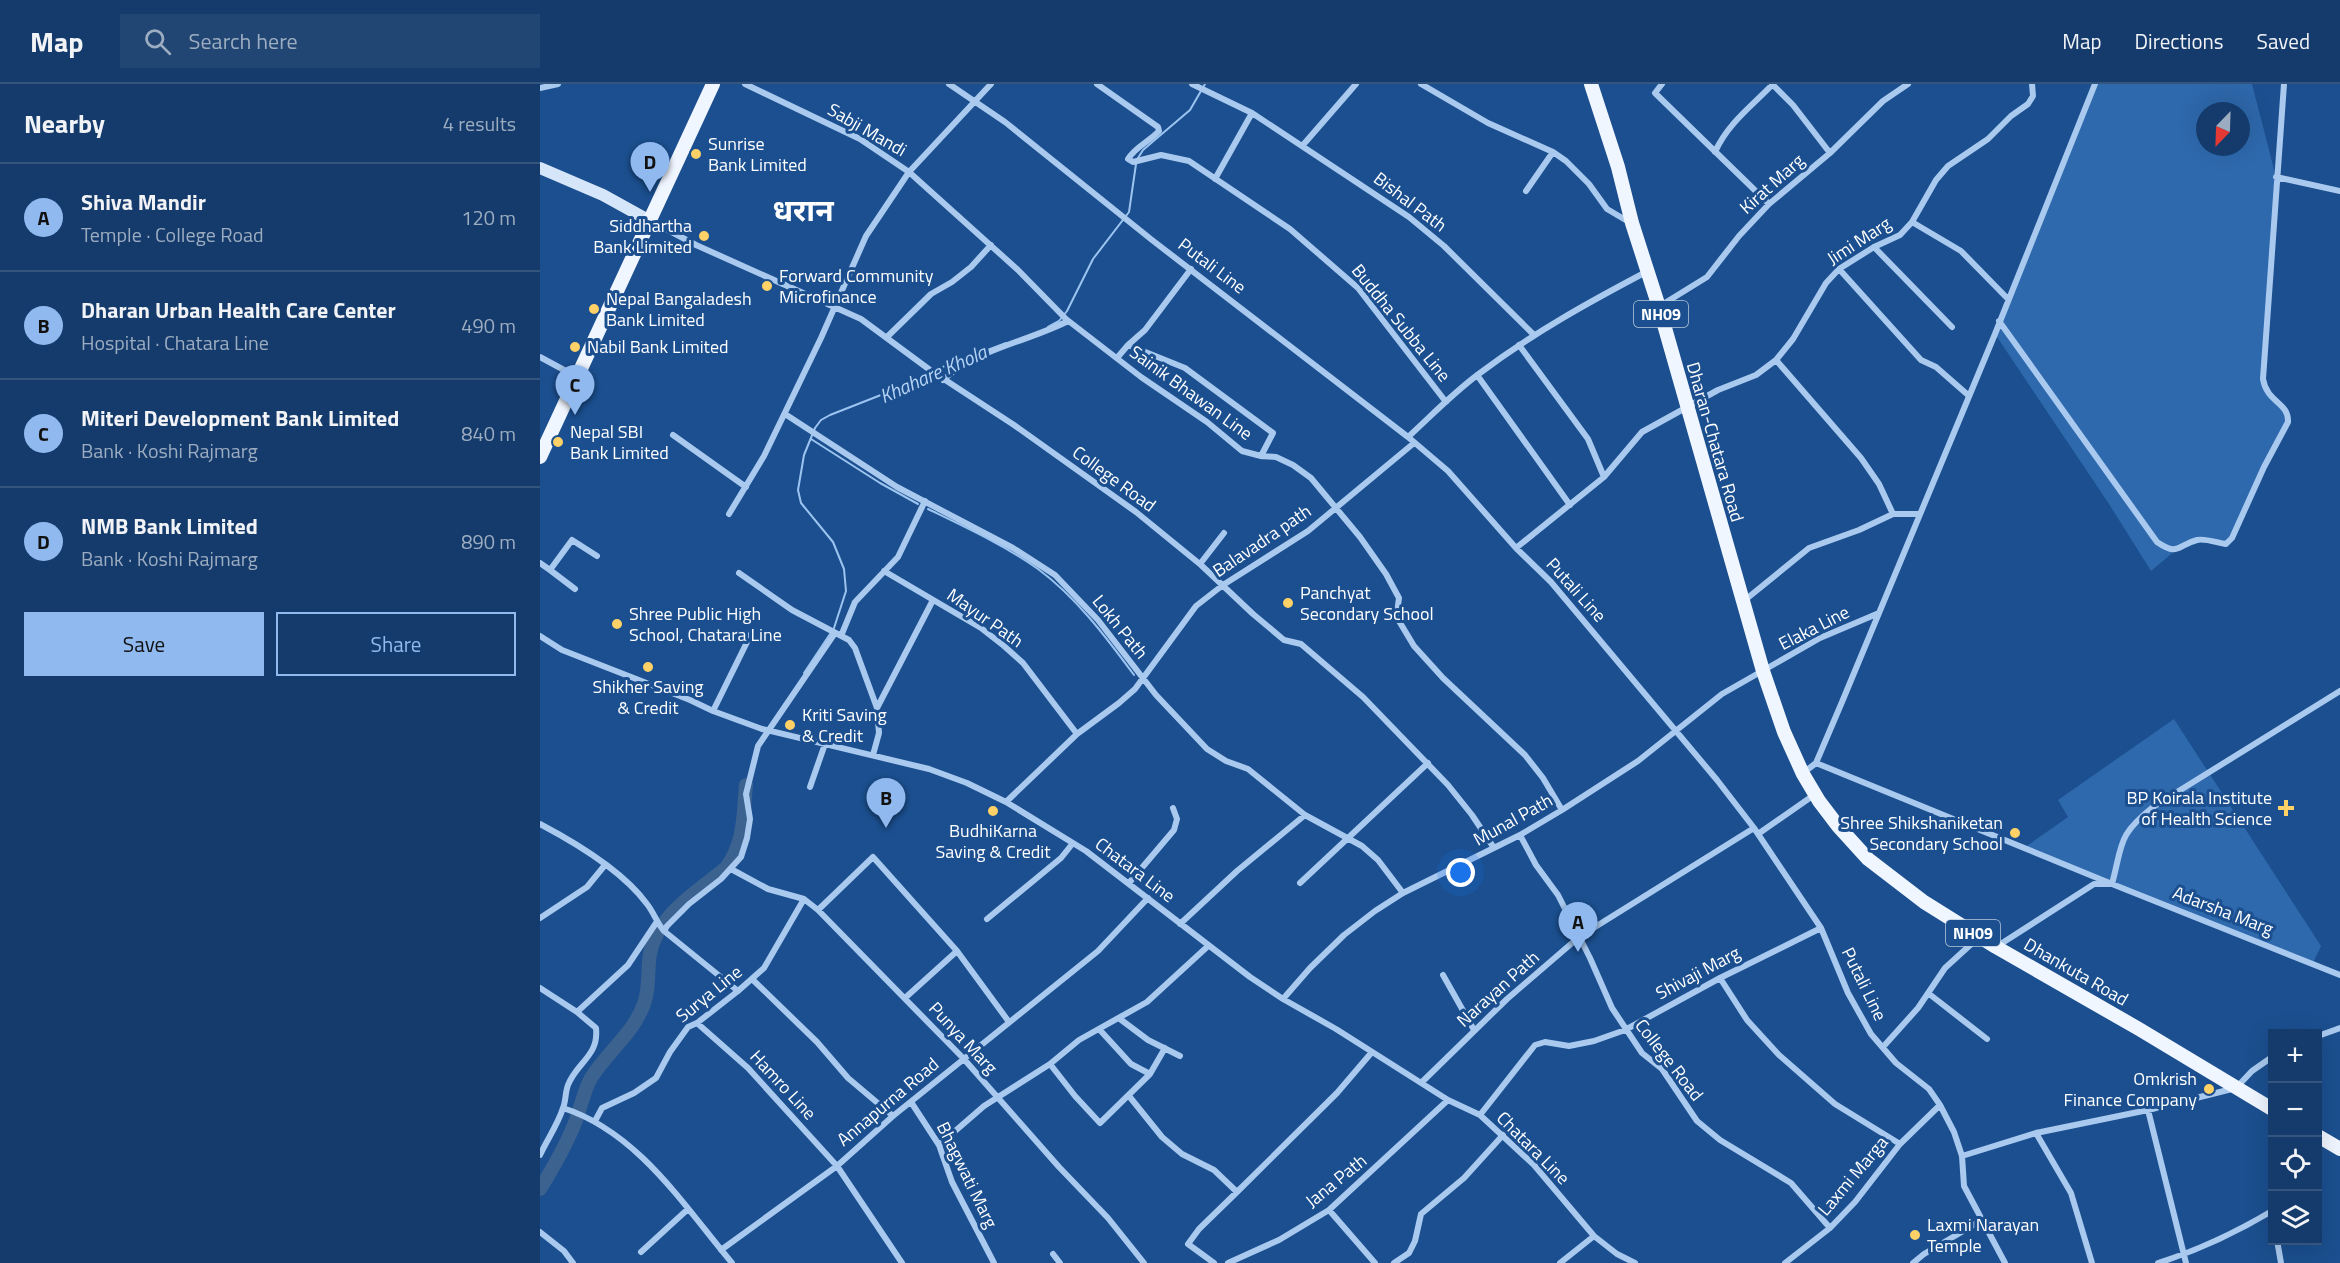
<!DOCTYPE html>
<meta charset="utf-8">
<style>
:root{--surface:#143b6b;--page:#214673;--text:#f1f3f6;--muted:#9dadc1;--line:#33557e;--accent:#90b9f0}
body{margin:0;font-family:"Titillium Web","Noto Sans Devanagari",sans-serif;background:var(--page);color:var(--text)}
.controls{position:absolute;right:18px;bottom:18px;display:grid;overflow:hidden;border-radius:0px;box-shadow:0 6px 24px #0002}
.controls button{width:54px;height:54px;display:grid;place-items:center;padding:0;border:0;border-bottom:2px solid var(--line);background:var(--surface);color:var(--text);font:30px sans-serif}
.compass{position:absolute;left:1656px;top:18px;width:54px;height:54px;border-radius:50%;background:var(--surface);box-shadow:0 6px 24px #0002;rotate:203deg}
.you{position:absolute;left:921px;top:789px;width:21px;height:21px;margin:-15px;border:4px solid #fff;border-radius:50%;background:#1a73e8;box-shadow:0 0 0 9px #1a73e833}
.badge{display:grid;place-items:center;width:39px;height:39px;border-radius:50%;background:var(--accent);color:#111;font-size:20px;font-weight:700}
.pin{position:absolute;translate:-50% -50px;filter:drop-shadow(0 2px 3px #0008)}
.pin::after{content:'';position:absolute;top:32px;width:21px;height:18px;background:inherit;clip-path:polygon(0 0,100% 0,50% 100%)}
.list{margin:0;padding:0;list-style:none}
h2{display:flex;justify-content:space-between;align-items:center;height:78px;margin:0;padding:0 24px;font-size:26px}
h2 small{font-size:20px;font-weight:400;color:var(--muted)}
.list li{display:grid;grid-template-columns:39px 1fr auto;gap:18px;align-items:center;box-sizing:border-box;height:108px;padding:0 24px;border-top:2px solid var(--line)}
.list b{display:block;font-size:22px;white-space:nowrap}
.list p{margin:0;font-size:20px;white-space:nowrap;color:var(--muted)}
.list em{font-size:20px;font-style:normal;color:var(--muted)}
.actions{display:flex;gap:12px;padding:18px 24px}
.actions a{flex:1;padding:14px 0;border:2px solid var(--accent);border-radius:0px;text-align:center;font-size:21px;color:var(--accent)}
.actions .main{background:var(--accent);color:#111}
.icon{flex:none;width:33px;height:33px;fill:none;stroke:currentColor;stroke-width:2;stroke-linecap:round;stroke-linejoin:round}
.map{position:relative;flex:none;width:1800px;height:1179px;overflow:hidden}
header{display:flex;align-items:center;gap:36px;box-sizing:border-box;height:84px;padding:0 30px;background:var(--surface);border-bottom:2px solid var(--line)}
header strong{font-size:28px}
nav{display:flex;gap:33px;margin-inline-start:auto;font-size:21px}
.search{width:420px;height:54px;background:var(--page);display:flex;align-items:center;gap:15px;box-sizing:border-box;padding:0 21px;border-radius:0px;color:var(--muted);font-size:22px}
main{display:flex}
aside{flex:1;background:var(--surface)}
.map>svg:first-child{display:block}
.green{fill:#2e69ad;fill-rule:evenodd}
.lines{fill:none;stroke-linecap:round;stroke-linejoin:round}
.stream{stroke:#9cc4f0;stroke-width:2}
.river{stroke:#3c6290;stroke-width:14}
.street{stroke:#a9c9ee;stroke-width:6}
.secondary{stroke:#d6e6fa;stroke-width:12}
.primary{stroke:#f0f6ff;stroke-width:14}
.poi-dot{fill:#ffd166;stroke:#1b4f8f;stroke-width:2}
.labels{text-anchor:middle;stroke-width:6;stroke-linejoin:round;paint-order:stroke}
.shield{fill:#1b4f8f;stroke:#bbcadd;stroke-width:1.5}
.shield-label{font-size:16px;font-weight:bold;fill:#fff}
.street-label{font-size:18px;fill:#fff;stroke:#1b4f8f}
.poi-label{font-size:18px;fill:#fff;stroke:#1b4f8f;text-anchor:start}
.water-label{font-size:20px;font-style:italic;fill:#b5d3f5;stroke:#1b4f8f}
.town-label{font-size:30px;font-weight:bold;fill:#fff;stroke:#1b4f8f}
</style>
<header>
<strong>Map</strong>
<div class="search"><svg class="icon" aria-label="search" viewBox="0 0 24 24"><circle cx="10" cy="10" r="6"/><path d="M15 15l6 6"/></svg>Search here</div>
<nav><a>Map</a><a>Directions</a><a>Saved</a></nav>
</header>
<main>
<aside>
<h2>Nearby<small>4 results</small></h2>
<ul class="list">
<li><span class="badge">A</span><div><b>Shiva Mandir</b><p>Temple · College Road</p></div><em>120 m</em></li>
<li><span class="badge">B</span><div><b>Dharan Urban Health Care Center</b><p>Hospital · Chatara Line</p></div><em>490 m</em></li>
<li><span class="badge">C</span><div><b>Miteri Development Bank Limited</b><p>Bank · Koshi Rajmarg</p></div><em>840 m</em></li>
<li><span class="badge">D</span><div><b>NMB Bank Limited</b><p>Bank · Koshi Rajmarg</p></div><em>890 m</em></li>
</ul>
<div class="actions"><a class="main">Save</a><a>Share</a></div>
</aside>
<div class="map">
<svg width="1800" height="1179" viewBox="0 0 1800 1179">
<rect width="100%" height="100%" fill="#1b4f8f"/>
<path class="green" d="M1555,0H1712L1736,93L1725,306L1744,324L1748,338L1686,460L1658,455L1636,466L1611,487L1569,420L1455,250ZM1665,27H1701V63H1665Z
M1634,635L1781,862L1773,879L1484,764L1528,733L1518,716Z"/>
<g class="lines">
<path class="stream" d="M598,74L603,66L650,26L665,0
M508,243L519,237L527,227L553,175L589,128L596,80
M271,355L340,399L378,420
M388,425C423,442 466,462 498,485C536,513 566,553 594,591
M264,589L294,544L306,507L304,485L293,458L261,419L258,406L264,371L275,344L281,336L290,331L346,309L370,305L391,295L400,284L466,259"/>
<path class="river" d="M0,1105C13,1084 27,1060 36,1036C41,1023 44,1006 51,994C68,967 93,950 104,920C110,904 107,887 110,870C117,831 157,808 186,784C205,758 203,731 206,701"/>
<path class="street" d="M205,0L320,55L369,88L478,186L526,235L601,293L667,338L702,367L721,372L736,373L753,381L771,394L820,453L846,490L859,514L857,529L859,537L874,562L903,594L985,671L1003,694L1022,726
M409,0L465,38L612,156L868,353L908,387L976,464L1011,498L1177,696L1214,744L1281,844L1308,909L1331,950L1356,979L1389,1005L1400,1021L1414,1048L1422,1072L1424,1102L1465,1179
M557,0L618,43L619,47C610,57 595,63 588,75L593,78L621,71L649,77L750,145L818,204L906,318
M652,0L712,29L869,133L904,162L994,251
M881,0L948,39L1013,68L1026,77L1049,100L1067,125L1089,138
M1122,0L1115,9L1229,120
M1232,0L1253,21L1290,69
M0,4L18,0
M763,61L816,0
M1175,68C1188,39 1212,22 1233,0
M1736,93L1800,107
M675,95L712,29
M986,107L1013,68
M111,137L156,161L321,235L390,286L474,341L596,428L661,481L713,530L744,556L761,560L823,613L908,701L932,731L954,764
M1372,138L1421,167L1468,215
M1334,163L1412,243
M1299,185L1381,276L1396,283L1428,311
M1120,222L1167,193L1199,152L1229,120L1290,69L1343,17L1368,0
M1459,237L1617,458C1639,473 1637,461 1657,456C1665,454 1678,459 1686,460L1692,454L1724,383L1748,338C1749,318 1727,319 1723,295L1744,0
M347,253L391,210L412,198L431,183L451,161
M588,261L605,246L651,185
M979,261L1048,355L1064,393
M0,273L37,293
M577,274L588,261L645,284L733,349L721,372
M1236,276L1321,374L1339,400L1353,430
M937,291L1030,421
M403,296C439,264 487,258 528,237
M245,330L357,403L473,464L515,491L558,536L616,611L667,665L686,677L708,685L765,731L822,762L838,776L863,809
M133,351L206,403
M868,353C891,332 914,308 940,289C993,249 1049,218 1108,187
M189,430L224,372L281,254L326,152L369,88L451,0
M976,464L1064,393L1102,348L1178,306L1216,291L1236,276L1253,255L1286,199L1299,185L1334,163L1360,151L1372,138L1396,96L1408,82L1448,55L1471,32L1488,20L1493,12L1492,0
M0,479L10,486L32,456L57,472
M660,480L684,449
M10,486L35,505
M344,487L441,544L464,562L483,579L537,650
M199,489L252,526L309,556L315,564L337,624L339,649L333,671
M1205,516L1269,464L1319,446L1353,430H1379
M0,552L22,566L150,616L173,627L222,645L389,685L427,699L466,718L546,767L710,893L743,915L796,945L908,1016L940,1031L994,1081L1054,1152L1077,1170L1095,1179
M301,552L315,518L358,473L385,417
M337,624L393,516
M173,627L213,546
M1276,679L1572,800C1583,759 1577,752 1613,723L1800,607
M1263,689L1276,679L1302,618L1455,250L1555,0
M270,703L285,660
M466,718L537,650L579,619L595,605L656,522L683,501L768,447L874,359
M0,740C36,759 83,787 107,820C114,829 117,839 124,847L198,907
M1218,750L1274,711
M980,751L996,781L1018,811L1050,874L1072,924L1102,969L1122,985L1157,1037L1180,1056L1251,1099L1290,1144
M191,785L228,805L264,815L278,826L423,974L519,1083L568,1134L604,1179
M589,799L634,746L637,735L633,724
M760,799L888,679
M278,826L333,773L417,867L469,938
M0,834L47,803L65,781
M447,835L521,774L533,759
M640,840L697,787L765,731
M124,847L127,842L149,820L181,795L201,773L207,754L210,735L206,710L218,662L295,549
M1456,863L1554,800H1572L1800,891
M903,891L934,946
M1180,894L1207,936L1239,971L1295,1020L1360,1060
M212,895L277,958L308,994L353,1032
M0,904L37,928L56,944C59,972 37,978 28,1001C25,1009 26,1017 23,1024C18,1040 7,1056 0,1071
M1388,909L1447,955
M365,914L417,867
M743,915L770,884L804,851L835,827L863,809L980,751L1022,726L1098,677L1182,610L1280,554L1339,529
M37,928L88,881L116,839
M580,935L608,956L640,972
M157,939L208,984L297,1082L362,1179
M1778,952L1800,944
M1343,963L1378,924L1405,884L1439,853
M510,980L535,1012L560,1039L610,990L591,980L559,945
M610,990L625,964
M881,999L967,915L1039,853L1214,744
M589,1012L622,1053L642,1070L674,1086L697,1108L797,1009L832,968
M371,1018L399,1061L412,1098L454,1179
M23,1024C98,1048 144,1122 192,1179
M1608,1026L1646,1179
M940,1031L995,961L1005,958L1029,962L1054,957L1085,946L1180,894L1281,844
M55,1037L62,1024L94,1009L116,994L130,968L148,943L157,939L198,907L224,884L264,815
M1496,1049L1531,1109L1552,1179
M399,1061L444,1022L510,980L539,956L607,918L667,863
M1422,1072L1496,1049L1608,1026L1696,1004L1712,987L1732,973
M789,1126L835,1179
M0,1148L24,1167L33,1179
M1737,1156L1741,1179
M181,1166L297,1082L353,1032L558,867L608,814
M101,1168L148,1125
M513,1170L520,1179
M674,1179L648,1160L659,1145L697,1108
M688,1179L739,1156L789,1126L908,1016
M854,1179L869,1169L875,1157L881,1130L924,1094L963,1051
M1020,1179L1054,1152
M1245,1179L1290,1144L1315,1118L1360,1060L1400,1021
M1373,1179L1384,1170L1442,1136
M1618,1179C1659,1166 1695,1149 1732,1127V1130"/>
<path class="secondary" d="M0,84L63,111L110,137"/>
<path class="primary" d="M1051,0L1078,83L1092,139L1119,223L1223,587L1244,648L1263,690L1279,717L1298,742L1328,775L1384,818L1456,863L1599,945L1732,1025
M0,373L173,0
M1778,1052L1800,1065"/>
</g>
<g class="poi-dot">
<circle cx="156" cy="70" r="6"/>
<circle cx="164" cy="152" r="6"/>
<circle cx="227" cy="202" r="6"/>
<circle cx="54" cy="225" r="6"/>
<circle cx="35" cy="263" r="6"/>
<circle cx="18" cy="358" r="6"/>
<circle cx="748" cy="519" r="6"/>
<circle cx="77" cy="540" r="6"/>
<circle cx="108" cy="583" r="6"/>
<circle cx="250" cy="641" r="6"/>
<path d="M1743 715h6v6h6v6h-6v6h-6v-6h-6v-6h6z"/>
<circle cx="453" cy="727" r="6"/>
<circle cx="1475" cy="749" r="6"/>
<circle cx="1669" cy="1005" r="6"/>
<circle cx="1375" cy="1151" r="6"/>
</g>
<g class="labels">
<g class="shield">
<rect x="1094" y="217" width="54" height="26" rx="4.5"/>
<rect x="1406" y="836" width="54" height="26" rx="4.5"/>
</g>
<g class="shield-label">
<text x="1121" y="236">NH09</text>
<text x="1433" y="855">NH09</text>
</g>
<g class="street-label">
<text transform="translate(327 46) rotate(30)" y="6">Sabji Mandi</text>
<text transform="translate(1232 100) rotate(-42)" y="6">Kirat Marg</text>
<text transform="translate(870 118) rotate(37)" y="6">Bishal Path</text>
<text transform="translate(1319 157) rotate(-33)" y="6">Jimi Marg</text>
<text transform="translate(672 182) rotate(37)" y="6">Putali Line</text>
<text transform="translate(861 239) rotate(51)" y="6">Buddha Subba Line</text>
<text transform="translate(651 309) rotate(36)" y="6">Sainik Bhawan Line</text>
<text transform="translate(1175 358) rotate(74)" y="6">Dharan-Chatara Road</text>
<text transform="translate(574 395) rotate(36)" y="6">College Road</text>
<text transform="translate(722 457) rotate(-34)" y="6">Balavadra path</text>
<text transform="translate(1036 506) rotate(48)" y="6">Putali Line</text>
<text transform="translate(445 534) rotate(35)" y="6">Mayur Path</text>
<text transform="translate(580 543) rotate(51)" y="6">Lokh Path</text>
<text transform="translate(1274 544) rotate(-27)" y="6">Elaka Line</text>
<text transform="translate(973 736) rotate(-29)" y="6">Munal Path</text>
<text transform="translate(595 786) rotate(37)" y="6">Chatara Line</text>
<text transform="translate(1683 827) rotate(21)" y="6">Adarsha Marg</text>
<text transform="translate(1536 888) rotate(30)" y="6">Dhankuta Road</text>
<text transform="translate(1158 889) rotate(-28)" y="6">Shivaji Marg</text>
<text transform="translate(1324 900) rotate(64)" y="6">Putali Line</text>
<text transform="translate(958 905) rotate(-42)" y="6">Narayan Path</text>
<text transform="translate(169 910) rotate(-39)" y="6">Surya Line</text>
<text transform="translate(423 954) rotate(47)" y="6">Punya Marg</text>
<text transform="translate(1129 976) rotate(52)" y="6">College Road</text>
<text transform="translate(243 1001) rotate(47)" y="6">Hamro Line</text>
<text transform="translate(348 1018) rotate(-40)" y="6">Annapurna Road</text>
<text transform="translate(993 1064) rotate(45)" y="6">Chatara Line</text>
<text transform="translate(427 1091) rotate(64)" y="6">Bhagwati Marg</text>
<text transform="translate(1313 1092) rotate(-50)" y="6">Laxmi Marga</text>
<text transform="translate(796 1097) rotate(-39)" y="6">Jana Path</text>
</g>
<g class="poi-label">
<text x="168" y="66">Sunrise<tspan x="168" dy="21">Bank Limited</tspan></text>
<text x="152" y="148" text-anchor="end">Siddhartha<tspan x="152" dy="21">Bank Limited</tspan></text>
<text x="239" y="198">Forward Community<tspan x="239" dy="21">Microfinance</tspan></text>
<text x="66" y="221">Nepal Bangaladesh<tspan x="66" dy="21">Bank Limited</tspan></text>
<text x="47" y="269">Nabil Bank Limited</text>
<text x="30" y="354">Nepal SBI<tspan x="30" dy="21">Bank Limited</tspan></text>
<text x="760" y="515">Panchyat<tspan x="760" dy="21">Secondary School</tspan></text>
<text x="89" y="536">Shree Public High<tspan x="89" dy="21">School, Chatara Line</tspan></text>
<text x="108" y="609" text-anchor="middle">Shikher Saving<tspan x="108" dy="21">&amp; Credit</tspan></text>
<text x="262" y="637">Kriti Saving<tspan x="262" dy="21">&amp; Credit</tspan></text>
<text x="1732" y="720" text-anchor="end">BP Koirala Institute<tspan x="1732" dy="21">of Health Science</tspan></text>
<text x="1463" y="745" text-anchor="end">Shree Shikshaniketan<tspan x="1463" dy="21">Secondary School</tspan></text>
<text x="453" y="753" text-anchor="middle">BudhiKarna<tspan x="453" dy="21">Saving &amp; Credit</tspan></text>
<text x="1657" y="1001" text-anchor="end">Omkrish<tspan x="1657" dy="21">Finance Company</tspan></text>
<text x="1387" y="1147">Laxmi Narayan<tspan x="1387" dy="21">Temple</tspan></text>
</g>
<g class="water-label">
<text transform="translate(393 290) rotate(-24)" y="7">Khahare Khola</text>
</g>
<g class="town-label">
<text x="263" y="137">धरान</text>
</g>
</g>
</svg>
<div class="controls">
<button>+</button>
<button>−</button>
<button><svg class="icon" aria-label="locate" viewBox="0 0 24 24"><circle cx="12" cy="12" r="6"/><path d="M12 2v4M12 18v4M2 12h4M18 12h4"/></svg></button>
<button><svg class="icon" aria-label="layers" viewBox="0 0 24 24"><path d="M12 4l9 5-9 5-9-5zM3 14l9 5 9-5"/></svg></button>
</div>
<svg class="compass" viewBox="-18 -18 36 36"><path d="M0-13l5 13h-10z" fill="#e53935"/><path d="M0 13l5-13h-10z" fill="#9dadc1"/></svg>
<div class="you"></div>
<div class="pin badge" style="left:1038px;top:868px">A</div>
<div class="pin badge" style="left:346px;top:744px">B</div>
<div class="pin badge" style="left:35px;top:331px">C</div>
<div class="pin badge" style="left:110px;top:108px">D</div>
</div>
</main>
